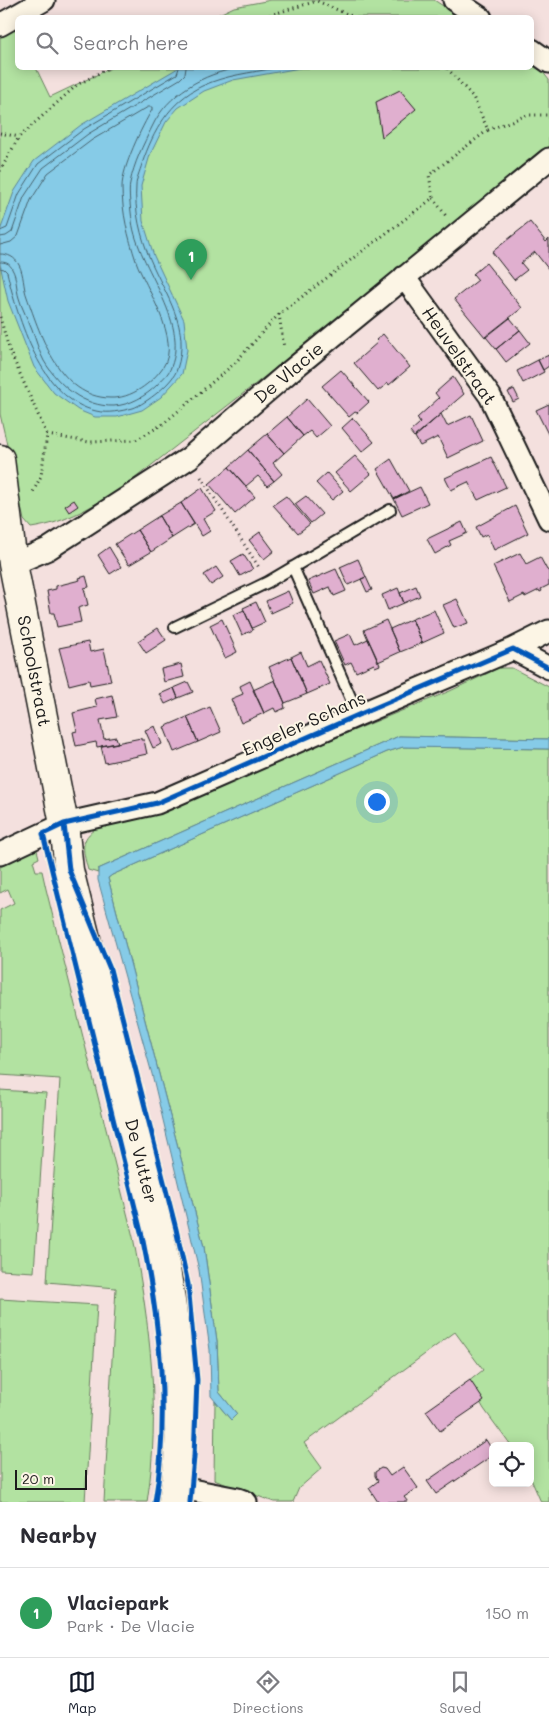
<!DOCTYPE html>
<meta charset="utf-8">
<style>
:root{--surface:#fff;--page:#f2f2f3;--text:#2b2b33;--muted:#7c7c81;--line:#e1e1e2;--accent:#111827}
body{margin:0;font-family:Mali,sans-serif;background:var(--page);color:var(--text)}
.controls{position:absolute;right:15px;bottom:15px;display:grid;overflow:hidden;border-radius:8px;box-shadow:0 2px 12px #0003}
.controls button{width:45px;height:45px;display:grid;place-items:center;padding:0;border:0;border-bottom:1px solid var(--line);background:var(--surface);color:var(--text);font:25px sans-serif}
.scale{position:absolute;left:15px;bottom:12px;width:72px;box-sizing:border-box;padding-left:5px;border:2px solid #1c1c1c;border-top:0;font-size:14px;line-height:18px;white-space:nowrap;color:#1c1c1c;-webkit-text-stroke:4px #fcf5e5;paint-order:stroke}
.you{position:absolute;left:376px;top:801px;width:18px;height:18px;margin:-12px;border:4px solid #fff;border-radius:50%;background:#1a73e8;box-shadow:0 0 0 8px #1a73e833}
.badge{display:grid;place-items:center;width:32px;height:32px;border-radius:50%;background:var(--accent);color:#fff;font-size:16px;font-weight:700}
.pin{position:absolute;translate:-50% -41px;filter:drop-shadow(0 1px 2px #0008)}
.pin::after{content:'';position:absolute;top:26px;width:18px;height:15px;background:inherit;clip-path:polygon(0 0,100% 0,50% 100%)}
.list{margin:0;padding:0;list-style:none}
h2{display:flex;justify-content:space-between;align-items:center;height:65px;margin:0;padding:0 20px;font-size:21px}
h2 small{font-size:16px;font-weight:400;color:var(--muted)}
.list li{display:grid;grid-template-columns:32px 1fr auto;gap:15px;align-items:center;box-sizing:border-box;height:90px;padding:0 20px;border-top:1px solid var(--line)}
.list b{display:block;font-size:19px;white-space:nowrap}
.list p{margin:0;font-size:16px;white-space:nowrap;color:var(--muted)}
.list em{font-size:16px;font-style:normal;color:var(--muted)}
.icon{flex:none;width:28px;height:28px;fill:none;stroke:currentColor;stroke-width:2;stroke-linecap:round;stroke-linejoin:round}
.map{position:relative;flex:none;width:549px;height:1502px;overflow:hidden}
.search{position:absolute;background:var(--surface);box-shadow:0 2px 12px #0003;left:15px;right:15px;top:15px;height:55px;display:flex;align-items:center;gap:12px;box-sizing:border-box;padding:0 18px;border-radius:8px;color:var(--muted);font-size:19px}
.sheet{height:155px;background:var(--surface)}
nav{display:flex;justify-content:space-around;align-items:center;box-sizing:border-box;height:70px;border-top:1px solid var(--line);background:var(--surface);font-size:14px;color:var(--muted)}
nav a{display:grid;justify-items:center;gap:2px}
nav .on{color:var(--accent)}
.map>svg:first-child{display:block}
.green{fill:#b2e2a1;stroke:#677f5e}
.water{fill:#86cbe7;stroke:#5c8596}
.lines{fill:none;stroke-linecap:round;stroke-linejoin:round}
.shore{stroke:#46626d;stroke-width:1}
.building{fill:#e0afcf;stroke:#1c1c1c}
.lane-casing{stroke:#1c1c1c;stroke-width:14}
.street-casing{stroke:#1c1c1c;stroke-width:25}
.secondary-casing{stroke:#1c1c1c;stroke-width:31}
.path{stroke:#1c1c1c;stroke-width:3;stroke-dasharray:1 4;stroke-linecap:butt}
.lane{stroke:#fcf5e5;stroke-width:10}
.street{stroke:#fcf5e5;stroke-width:21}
.secondary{stroke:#fcf5e5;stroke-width:28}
.cycleway-casing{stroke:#fcf5e5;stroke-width:8}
.cycleway{stroke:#0057b8;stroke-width:5}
.labels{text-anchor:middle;stroke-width:4;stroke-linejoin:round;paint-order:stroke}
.street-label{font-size:18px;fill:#1c1c1c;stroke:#fcf5e5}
</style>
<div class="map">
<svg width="549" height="1502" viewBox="0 0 549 1502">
<rect width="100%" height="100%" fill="#f4e0de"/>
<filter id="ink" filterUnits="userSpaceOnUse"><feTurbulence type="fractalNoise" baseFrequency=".02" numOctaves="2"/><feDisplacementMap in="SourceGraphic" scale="10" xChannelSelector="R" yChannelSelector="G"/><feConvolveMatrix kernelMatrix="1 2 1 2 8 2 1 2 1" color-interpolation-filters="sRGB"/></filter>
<g filter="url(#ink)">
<path class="green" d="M271,0H434L460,17H213L234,7Z
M15,25L17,30L18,68H36L50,97L111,68H532V64L542,71L549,80V150L337,320L125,486C95,505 66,523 31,528L24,520L0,414V36Z
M499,668H512L549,687V739L399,736L98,869V873L88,870C82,848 79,837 102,825L203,792L450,691Z
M403,747L549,749V1502H541L530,1477V1446H511L484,1409L468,1382L483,1370L455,1332L304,1443L322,1468L299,1488L293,1502H274L214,1480L215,1401L231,1420L237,1414L219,1392L217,1341L204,1247L108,878L112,875L387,752Z
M34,850H37L39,858L33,861L36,871H42L46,889L133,1237C150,1325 161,1413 147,1502H104L116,1288L47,1282L60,1079L0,1075V910L14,903L8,889L0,893V867Z
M0,1090L46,1093L34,1272L0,1270Z
M0,1299L97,1305L85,1502H0Z"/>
<path class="water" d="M178,68H300L233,80L204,91L178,108L166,122L150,155L141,186L143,221L154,256L184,320L187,350L182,374L161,397L142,410L117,417H95L78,410L54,393L34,367L8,301L0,264V231L14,192L34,161L81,125Z
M399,736L549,739V749L403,747L387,752L112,875L108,878L204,1247L217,1341L219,1392L237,1414L231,1420L211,1396L210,1350L199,1270L152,1074L98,880V869Z"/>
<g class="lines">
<path class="shore" d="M0,231L7,228L19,194L38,164L84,129L177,74L179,68
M0,237L6,236L12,232L24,197L43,168L88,134L180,79L185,74L186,68
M0,245L11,242L18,236L31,200L48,173L92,140L148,107H152V110C142,126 122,168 122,187C122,213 128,236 136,261C145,287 182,340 163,367C152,383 131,399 110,398C60,397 41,337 27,297C23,287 24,274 19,265C15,257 8,254 0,254
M0,262C5,262 10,263 12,269C17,277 16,289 19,298C22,309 28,319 32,330C36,340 39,352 44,361C59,386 84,407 114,406C130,405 146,396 157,385C161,380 169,374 171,367C190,320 138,268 132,221C131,210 128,194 130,183C134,163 143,145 152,127C167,94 204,73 239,68
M0,268L4,269L7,272C18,319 41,399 96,411C108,414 121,411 133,408C145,404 174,382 177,369C191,327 166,297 150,259C141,237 134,210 136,186C136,179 140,171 142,164C153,131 170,101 202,86C226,75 250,73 275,68"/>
</g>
<path class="building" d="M400,90L416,109L382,137L376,102Z
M530,222L546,242L549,239V270L535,252L521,263L527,270L514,280L492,252Z
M486,263L522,308L485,337L454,299L478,280L473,274Z
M510,318L520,330L496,349L486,337Z
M520,330L530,343L506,362L496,349Z
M383,334L410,367L389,385L388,383L378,391L354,363L378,342L376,340Z
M549,355V366L543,370L538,360Z
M538,360L544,372L523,383L517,371Z
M341,370L369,402L357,413L355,412L349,417L322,386Z
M453,377L464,394L414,437L410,432L420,423L417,418L439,398L435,393Z
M514,389L519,399L513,402L508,392Z
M307,399L330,426L316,438L310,431L303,436L287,417Z
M549,404V436L536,410Z
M441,414L447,426L471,415L483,441L448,458L438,437L420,446L415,437Z
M287,417L303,436L284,453L267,434Z
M353,418L374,442L362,452L342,428Z
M267,434L284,453L273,463L282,474L274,481L248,450Z
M248,450L274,481L267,486L258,476L246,486L229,467Z
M355,456L371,474L351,491L335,473Z
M491,457L506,487L478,500L468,482L451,490L445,478Z
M391,459L409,491L394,499L377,469Z
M229,467L255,497L235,514L209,484Z
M327,473L343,491L332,500L316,483Z
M420,487L428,503L402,515L394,499Z
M202,488L216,511L203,519L210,531L202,536L181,503Z
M286,496L310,524L298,533L273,505Z
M306,496L322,514L311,523L295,504Z
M74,500L78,506L69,512L65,506Z
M181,503L194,524L172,538L159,516Z
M515,506L528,533L494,550L487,534L481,537L476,527Z
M159,516L172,538L151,552L137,530Z
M462,522L467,533L449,541L451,545L435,554L427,539Z
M137,530L151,552L129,565L115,544Z
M260,532L274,551L264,559L249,540Z
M109,547L121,567L110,574L98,555Z
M520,553L526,564L540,557L547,570L549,571V585L541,589L542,591L540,592L539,590L525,597L524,595L510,602L493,566Z
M243,554L253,569L240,576L231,561Z
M358,559L366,577L348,585L340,567Z
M216,567L223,577L211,585L204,575Z
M336,569L346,591L334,596L330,587L314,594L308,581Z
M86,576L89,587L84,588L88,605L78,608L81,622L57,627L54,613H51L47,591L56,589V586L80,580L79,578Z
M366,577L372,590L367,592L361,579Z
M416,586L420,596L404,603L400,593Z
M398,588L404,603L388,610L382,595Z
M288,591L293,603L271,613L266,601Z
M457,599L468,623L454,628L443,605Z
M256,602L265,622L252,628L243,608Z
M244,610L253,630L242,635L233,615Z
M434,610L444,633L422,643L412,619Z
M222,619L237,652L225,658L210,625Z
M412,619L422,643L400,652L390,629Z
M386,620L400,652L378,662L364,630Z
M158,628L166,640L146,653L138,641Z
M350,634L355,645L368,639L380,665L375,667L374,664L356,672L351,662L345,665L334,641Z
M88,642L90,652L104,649L111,681L90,685L89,680L69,685L59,648Z
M301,652L307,666L319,660L330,684L307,694L291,657Z
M291,657L307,694L285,703L269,667Z
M181,664L184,677L164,682L161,669Z
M275,680L285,703L284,704L285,708L276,712L274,708L264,713L253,690Z
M250,681L264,713L241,723L231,699L243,694L240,686Z
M188,682L193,692L178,698L174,688Z
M174,688L178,698L165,704L160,694Z
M112,695L117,717L100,720L104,739L116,737L118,743L97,747L96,742L76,746L73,732L77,731L73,713L97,707L95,699Z
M210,707L221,732L198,742L187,717Z
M187,717L198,742L174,752L164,727Z
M155,726L162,744L153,748L145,730Z
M141,738V740H144L147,754L105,763L101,746Z
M470,1380L484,1401L440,1431L426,1411Z
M486,1440L493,1451V1455L436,1494L427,1481Z
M403,1467L418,1488L404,1497L408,1502H378L369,1488L378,1481L375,1476V1472L381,1468L385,1469L390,1476Z"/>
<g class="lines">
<defs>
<path id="lane" d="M293,567L358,715
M175,627L268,582L390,510"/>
<path id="street" d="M454,0L481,18
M0,25L44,0
M532,50L549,62
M404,277L490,396L549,519
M13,564L48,549L189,458L288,373L549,159
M513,649L549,631
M0,854L64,824L157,803L358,715L513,649L549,668
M176,1487L238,1499L246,1502"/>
<path id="secondary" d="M0,459L13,564L64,824L69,870L159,1233C177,1321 188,1413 173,1502"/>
</defs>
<use href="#lane" class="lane-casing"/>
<use href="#street" class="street-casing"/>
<use href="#secondary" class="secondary-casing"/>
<path class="path" d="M260,18L317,1L356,18
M488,130L527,115H549
M0,133L19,137
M0,171L19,137L77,85L108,68
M433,198L446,216
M279,314L284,348
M0,317L9,349L47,435L41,476L32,494
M47,435L89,442L136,440L163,424L235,363L279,314L433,198L429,175L488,130L473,97L447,68
M201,477L260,569"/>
<use href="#lane" class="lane"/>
<use href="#street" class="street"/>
<use href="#secondary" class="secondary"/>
<defs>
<path id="cycleway" d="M64,824L69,870L110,969L176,1229L188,1284L197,1380L194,1457L190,1502
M155,1502C170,1414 160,1323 142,1236L43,834L64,824L157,803L358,715L513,649L549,668"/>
</defs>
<use href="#cycleway" class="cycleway-casing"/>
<use href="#cycleway" class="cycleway"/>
</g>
</g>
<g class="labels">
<g class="street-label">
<text transform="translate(459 356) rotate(55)" y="6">Heuvelstraat</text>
<text transform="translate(289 373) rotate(-40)" y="6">De Vlacie</text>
<text transform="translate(34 671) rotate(79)" y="6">Schoolstraat</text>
<text transform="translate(304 724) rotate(-24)" y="6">Engeler Schans</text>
<text transform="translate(141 1161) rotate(76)" y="6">De Vutter</text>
</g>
</g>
</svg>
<div class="controls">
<button><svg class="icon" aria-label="locate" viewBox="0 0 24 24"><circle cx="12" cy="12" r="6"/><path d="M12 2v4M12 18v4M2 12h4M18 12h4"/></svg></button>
</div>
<div class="scale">20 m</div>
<div class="you"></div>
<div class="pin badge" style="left:191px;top:280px;background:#2e9e5b">1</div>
<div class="search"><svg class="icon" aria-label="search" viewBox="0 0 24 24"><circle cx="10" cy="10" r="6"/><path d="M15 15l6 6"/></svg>Search here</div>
</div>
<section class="sheet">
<h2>Nearby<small></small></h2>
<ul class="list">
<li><span class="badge" style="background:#2e9e5b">1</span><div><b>Vlaciepark</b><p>Park · De Vlacie</p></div><em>150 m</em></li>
</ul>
</section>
<nav>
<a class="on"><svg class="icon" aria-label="map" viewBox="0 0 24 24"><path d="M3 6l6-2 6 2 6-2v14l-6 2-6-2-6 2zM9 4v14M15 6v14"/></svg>Map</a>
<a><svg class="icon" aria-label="directions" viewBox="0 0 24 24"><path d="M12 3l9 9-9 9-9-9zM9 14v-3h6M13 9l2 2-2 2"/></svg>Directions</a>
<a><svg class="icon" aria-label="saved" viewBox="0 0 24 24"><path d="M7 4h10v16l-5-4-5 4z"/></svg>Saved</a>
</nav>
